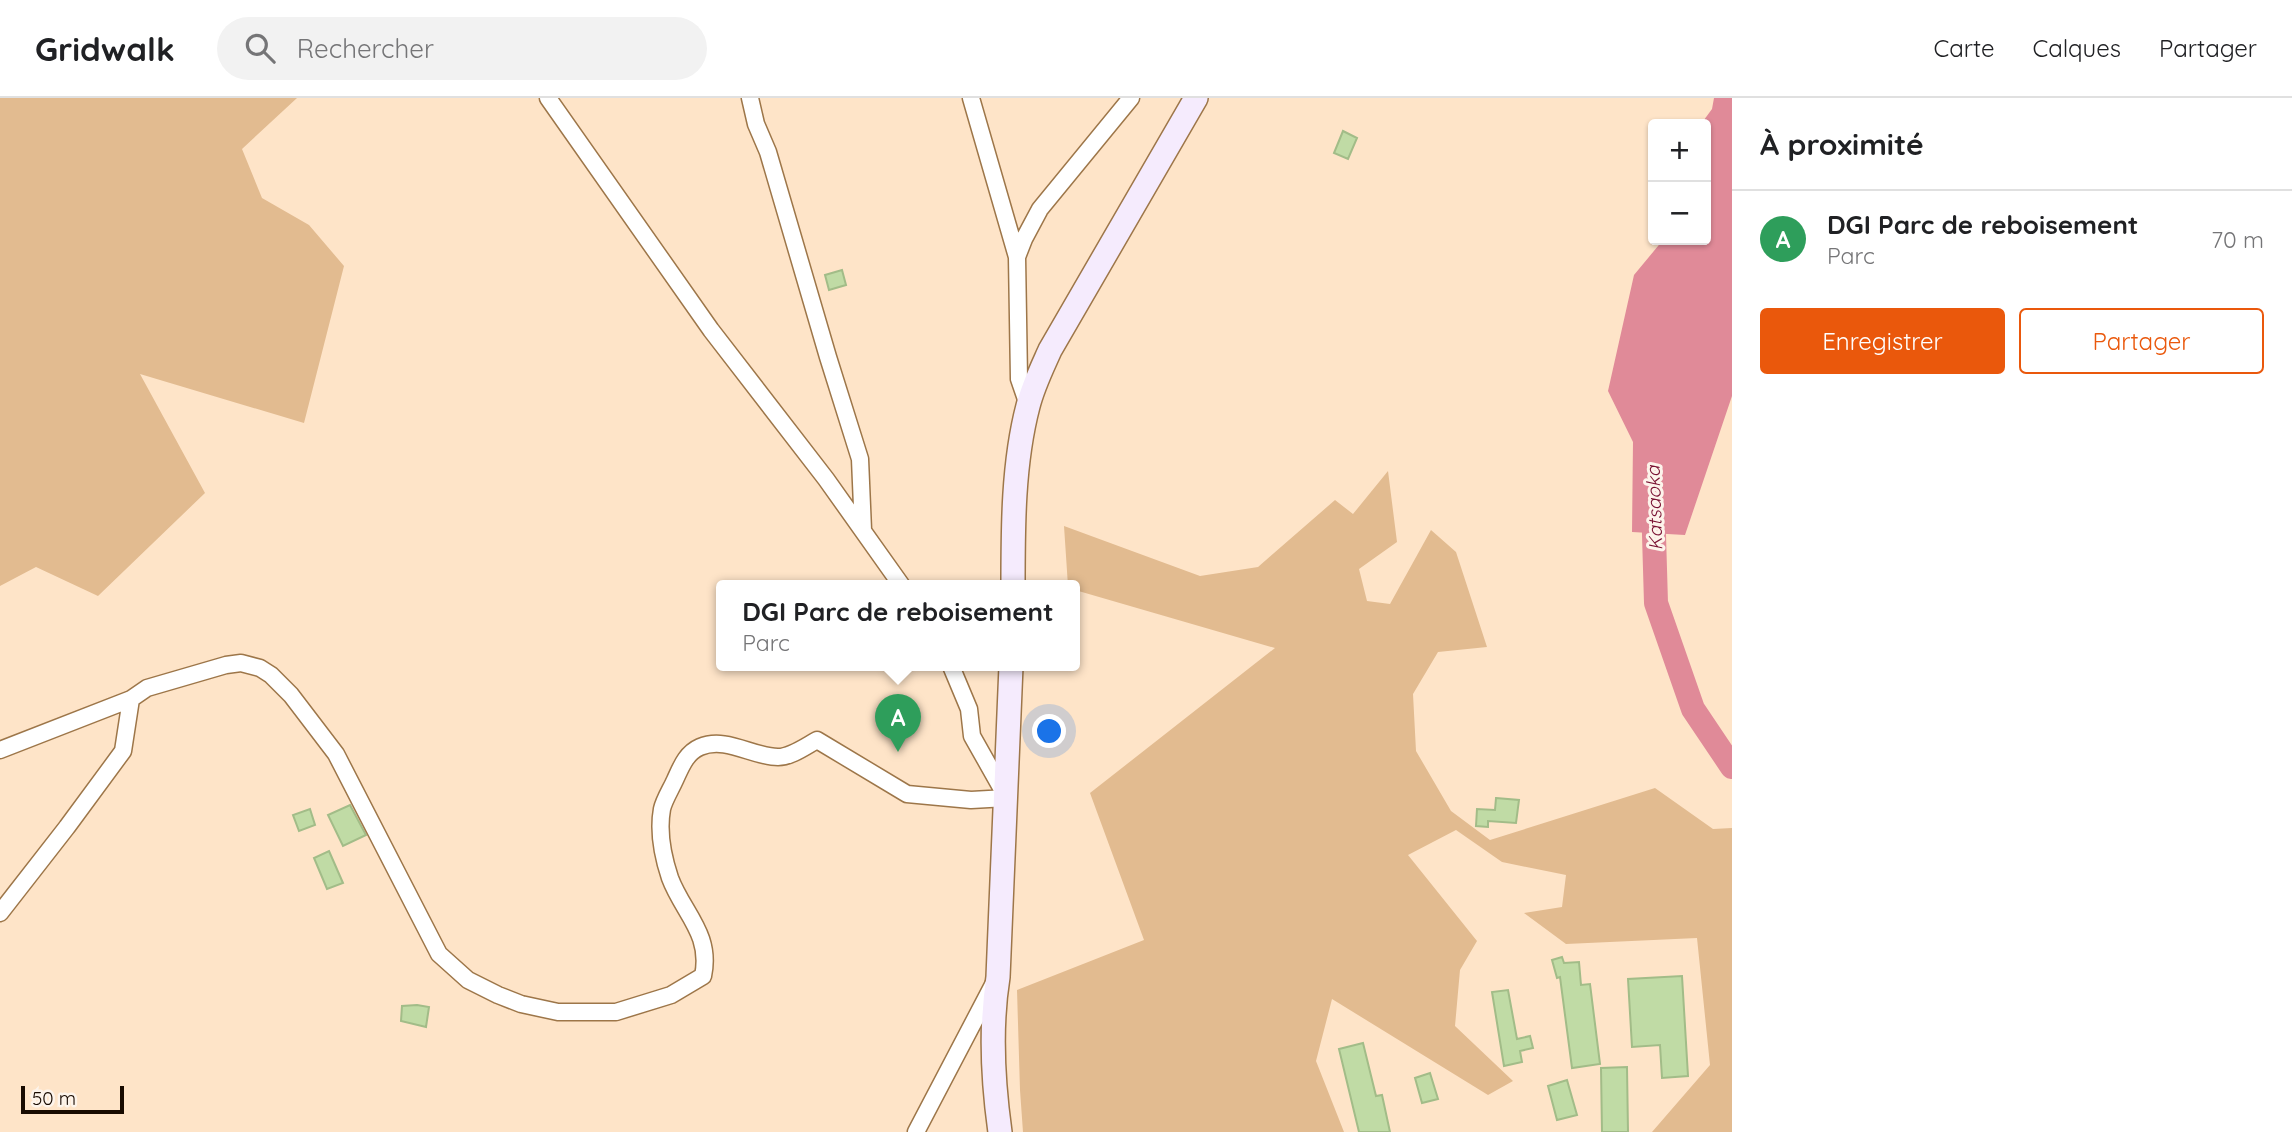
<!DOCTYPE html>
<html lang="fr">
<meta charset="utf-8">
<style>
:root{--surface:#fff;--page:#f2f2f2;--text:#202124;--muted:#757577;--line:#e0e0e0;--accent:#ea580c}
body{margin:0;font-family:Quicksand,sans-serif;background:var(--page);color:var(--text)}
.controls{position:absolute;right:21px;top:21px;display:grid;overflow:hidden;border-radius:7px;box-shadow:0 2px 5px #0004}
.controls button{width:63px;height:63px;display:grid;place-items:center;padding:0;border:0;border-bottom:2px solid var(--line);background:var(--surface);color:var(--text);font:35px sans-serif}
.scale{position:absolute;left:21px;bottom:18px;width:103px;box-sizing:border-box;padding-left:7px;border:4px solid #180a00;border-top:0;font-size:19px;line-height:24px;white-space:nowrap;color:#180a00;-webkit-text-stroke:5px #fdf4eb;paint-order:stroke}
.you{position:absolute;left:1050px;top:634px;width:24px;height:24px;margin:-18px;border:5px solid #fff;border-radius:50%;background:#1a73e8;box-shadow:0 0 0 10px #1a73e833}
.badge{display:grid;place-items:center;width:46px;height:46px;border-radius:50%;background:var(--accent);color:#fff;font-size:23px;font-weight:700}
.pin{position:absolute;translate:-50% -58px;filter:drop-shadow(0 2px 4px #0008)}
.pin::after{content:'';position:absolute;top:37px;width:24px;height:21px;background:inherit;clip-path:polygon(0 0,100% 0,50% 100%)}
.popup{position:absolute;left:716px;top:482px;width:364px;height:91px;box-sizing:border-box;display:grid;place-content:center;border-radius:7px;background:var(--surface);filter:drop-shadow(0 2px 5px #0005);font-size:23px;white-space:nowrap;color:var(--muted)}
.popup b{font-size:26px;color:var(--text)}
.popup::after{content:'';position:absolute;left:50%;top:100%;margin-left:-14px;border:14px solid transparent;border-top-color:var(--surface)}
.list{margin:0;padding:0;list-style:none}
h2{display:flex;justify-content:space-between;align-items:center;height:91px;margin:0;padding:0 28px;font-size:30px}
h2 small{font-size:23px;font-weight:400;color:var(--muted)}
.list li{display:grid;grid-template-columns:46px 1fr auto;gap:21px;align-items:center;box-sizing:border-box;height:98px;padding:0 28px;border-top:2px solid var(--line)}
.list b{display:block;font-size:26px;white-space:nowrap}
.list p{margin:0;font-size:23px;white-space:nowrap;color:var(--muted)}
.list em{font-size:23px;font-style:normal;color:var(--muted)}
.actions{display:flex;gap:14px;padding:21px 28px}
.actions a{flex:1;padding:16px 0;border:2px solid var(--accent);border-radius:7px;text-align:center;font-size:24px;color:var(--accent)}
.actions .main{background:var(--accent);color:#fff}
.icon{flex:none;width:38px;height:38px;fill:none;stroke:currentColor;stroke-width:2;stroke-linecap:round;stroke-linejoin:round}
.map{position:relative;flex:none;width:1732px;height:1034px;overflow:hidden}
header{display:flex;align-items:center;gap:42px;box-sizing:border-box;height:98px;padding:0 35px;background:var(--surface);border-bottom:2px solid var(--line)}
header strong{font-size:33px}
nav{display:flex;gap:38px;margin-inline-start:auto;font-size:24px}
.search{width:490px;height:63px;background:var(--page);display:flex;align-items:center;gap:18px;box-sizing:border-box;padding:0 24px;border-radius:38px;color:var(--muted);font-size:26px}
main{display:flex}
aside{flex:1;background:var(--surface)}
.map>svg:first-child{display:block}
.green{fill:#e2bb90}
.water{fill:#e08a98}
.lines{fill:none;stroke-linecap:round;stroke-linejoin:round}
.river{stroke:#e08a98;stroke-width:24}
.building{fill:#c0dba5;stroke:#a2bc88;stroke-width:2}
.minor-casing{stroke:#9d7649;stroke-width:19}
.secondary-casing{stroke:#9d7649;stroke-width:26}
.minor{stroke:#fff;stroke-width:16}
.secondary{stroke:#f5ebfd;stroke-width:23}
.labels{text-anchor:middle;stroke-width:6;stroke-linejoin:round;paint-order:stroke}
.water-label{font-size:19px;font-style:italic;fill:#781031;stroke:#fdf4eb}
</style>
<header>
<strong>Gridwalk</strong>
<div class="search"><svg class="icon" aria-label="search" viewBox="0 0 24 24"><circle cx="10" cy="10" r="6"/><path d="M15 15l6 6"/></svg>Rechercher</div>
<nav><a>Carte</a><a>Calques</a><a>Partager</a></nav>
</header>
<main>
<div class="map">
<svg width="1732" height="1034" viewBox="0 0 1732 1034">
<rect width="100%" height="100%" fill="#fee4c8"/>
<path class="green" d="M0,0H297L242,51L262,100L309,127L344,168L304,325L140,276L205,395L98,498L36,469L0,488Z
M1388,373L1397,444L1359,471L1367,503L1390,506L1431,432L1456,454L1487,549L1438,554L1413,596L1416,653L1451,713L1490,742L1655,690L1713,731L1732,730V1034H1652L1710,967L1697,840L1566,846L1524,815L1562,809L1566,777L1502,764L1456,732L1408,757L1477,843L1460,872L1455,928L1513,983L1488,997L1332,901L1316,963L1344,1034H1023L1020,992L1017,892L1144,842L1090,695L1275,550L1075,492V488H1068L1064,428L1200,478L1258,469L1335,402L1353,416Z"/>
<path class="water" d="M1714,0H1732V298L1685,437L1632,434L1633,344L1608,293L1634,177L1663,142H1706V26H1701L1712,11Z"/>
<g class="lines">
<path class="river" d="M1653,403L1656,505L1693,611L1732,669"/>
</g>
<path class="building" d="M1343,33L1357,40L1348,61L1334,55Z
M842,172L846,187L829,192L825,177Z
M1496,700L1519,702L1516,725L1488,723V729L1476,728L1477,711L1495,712Z
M350,707L366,737L343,748L328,717Z
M310,711L315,727L299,733L293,717Z
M329,753L343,785L327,791L314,760Z
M1562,859L1564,865L1579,864L1581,887L1590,886L1600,966L1572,970L1560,879L1557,880L1552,862Z
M1682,878L1688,978L1662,980L1660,947L1632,949L1628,881Z
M1508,892L1517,941L1530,938L1533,950L1520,953L1522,964L1504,968L1492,894Z
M417,907L429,909L426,929L401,923L402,908Z
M1363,945L1376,998L1382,997L1390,1034H1359L1339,951Z
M1627,969L1628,1034H1602L1601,970Z
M1430,975L1438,1001L1422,1005L1415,980Z
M1567,982L1577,1017L1557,1022L1548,988Z"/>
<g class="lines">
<defs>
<path id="minor" d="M548,0L711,232L826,381L902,488
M750,0L756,26L768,54L828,259L860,361L863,432
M971,0L1017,159
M1028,307L1019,281L1017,159L1024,141L1040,111L1131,0
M0,652L131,601L147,590L226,567L241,565L260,570L271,577L291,597L336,656L439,856L468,882L498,897L521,906L558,914H616L671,897L703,878C712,836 683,815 670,780C663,759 658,733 662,711C664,702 671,691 675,682C681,669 686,655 700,649C726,638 753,659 778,659C791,659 806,648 817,642L907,696L971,702L1007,700L972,638L969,611L951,568
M0,815L67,729L123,653L131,601
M916,1034L993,887"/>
<path id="secondary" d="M1013,488C1013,429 1013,365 1028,308C1033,288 1042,270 1050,252L1196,0
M1000,1034C993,984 990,929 998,879L1011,568"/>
</defs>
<use href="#minor" class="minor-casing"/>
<use href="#secondary" class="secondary-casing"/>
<use href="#minor" class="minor"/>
<use href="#secondary" class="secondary"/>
</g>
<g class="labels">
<g class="water-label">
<text transform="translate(1654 410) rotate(-92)" y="7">Katsaoka</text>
</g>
</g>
</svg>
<div class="controls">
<button>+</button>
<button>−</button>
</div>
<div class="scale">50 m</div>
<div class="you"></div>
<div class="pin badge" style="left:898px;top:654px;background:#2e9e5b">A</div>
<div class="popup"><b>DGI Parc de reboisement</b>Parc</div>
</div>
<aside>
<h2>À proximité<small></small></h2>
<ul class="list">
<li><span class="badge" style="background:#2e9e5b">A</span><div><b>DGI Parc de reboisement</b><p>Parc</p></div><em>70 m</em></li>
</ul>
<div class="actions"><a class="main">Enregistrer</a><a>Partager</a></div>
</aside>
</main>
